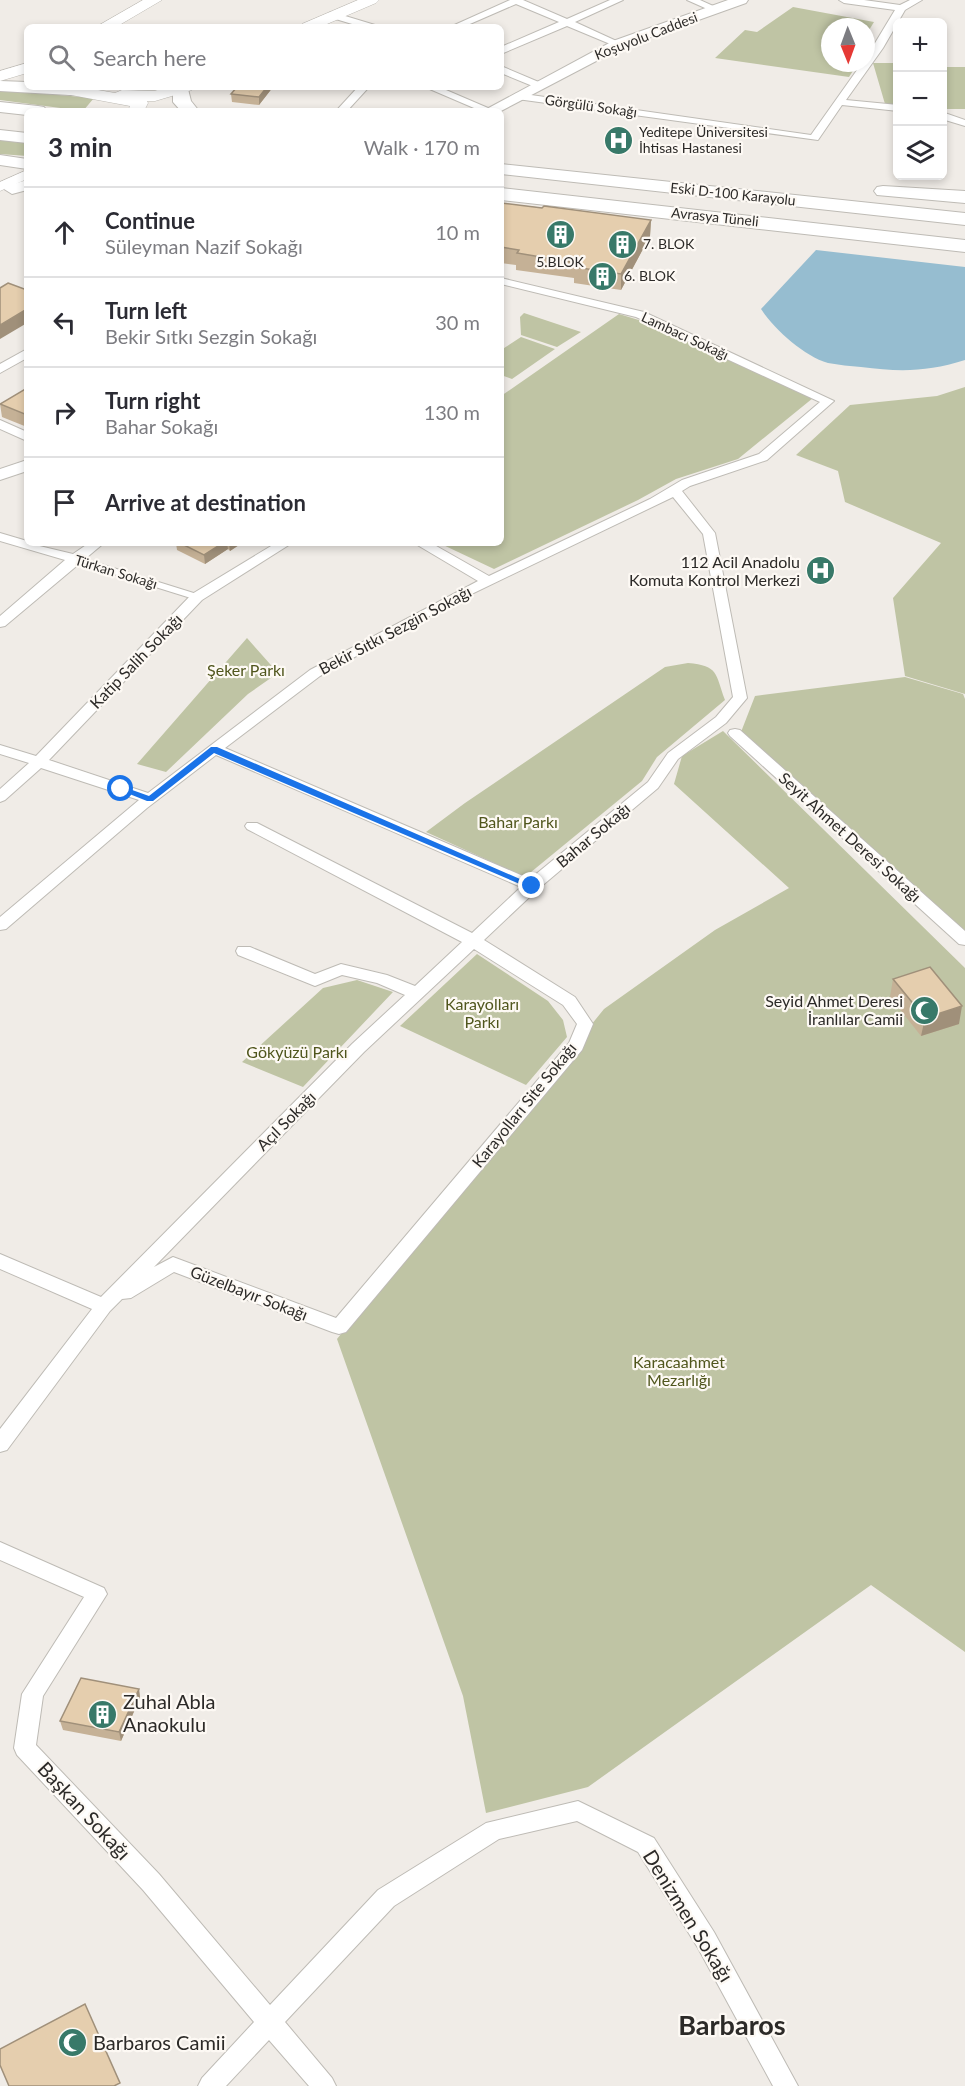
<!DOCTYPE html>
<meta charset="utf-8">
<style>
:root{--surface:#fff;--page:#f2f2f3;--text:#2b2b33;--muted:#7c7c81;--line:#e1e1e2}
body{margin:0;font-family:Lato,sans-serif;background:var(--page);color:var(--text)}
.controls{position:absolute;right:18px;top:18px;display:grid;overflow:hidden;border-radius:9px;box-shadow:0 3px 9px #0003}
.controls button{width:54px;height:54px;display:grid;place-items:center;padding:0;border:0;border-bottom:2px solid var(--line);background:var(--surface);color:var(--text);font:30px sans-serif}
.compass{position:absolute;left:821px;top:18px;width:54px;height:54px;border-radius:50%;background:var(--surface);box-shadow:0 3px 9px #0003;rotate:179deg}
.stop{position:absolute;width:18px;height:18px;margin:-14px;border:4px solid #1a73e8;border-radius:50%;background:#fff}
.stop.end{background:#1a73e8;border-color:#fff;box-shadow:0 2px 6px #0008}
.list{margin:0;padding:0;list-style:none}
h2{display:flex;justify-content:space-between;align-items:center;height:78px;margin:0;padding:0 24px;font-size:26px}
h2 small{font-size:20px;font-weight:400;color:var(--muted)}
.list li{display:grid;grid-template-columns:39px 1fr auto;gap:18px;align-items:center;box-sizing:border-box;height:90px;padding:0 24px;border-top:2px solid var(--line)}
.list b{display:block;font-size:22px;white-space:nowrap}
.list p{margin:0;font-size:20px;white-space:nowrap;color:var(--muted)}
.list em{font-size:20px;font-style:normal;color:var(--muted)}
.icon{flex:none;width:33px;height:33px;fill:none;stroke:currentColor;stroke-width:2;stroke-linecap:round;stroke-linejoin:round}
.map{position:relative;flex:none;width:965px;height:2086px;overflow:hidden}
.search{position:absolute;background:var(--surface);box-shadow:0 3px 9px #0003;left:24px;top:24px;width:480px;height:66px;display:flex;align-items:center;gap:15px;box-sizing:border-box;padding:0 21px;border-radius:9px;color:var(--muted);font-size:22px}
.panel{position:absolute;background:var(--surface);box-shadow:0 3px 9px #0003;left:24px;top:108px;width:480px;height:438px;border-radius:9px}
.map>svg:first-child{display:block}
.green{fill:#bfc4a4}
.water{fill:#96bdd0}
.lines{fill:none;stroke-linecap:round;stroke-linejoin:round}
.pedestrian-casing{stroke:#bebbb5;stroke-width:2}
.minor-casing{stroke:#bebbb5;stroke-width:2}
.tertiary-casing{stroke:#bebbb5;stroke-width:1}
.secondary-casing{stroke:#bebbb5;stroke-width:2}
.primary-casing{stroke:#bebbb5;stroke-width:1}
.trunk-casing{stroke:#bebbb5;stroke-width:2}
.pedestrian{fill:#fff;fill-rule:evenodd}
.minor{fill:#fff;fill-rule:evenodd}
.tertiary{fill:#fff;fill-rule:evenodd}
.secondary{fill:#fff;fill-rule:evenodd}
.primary{fill:#fff;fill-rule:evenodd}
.trunk{fill:#fff;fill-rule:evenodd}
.wall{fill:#c5b196}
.shaded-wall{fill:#a0907a}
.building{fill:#e5ceae;stroke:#a0907a;stroke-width:1.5}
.route{fill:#1a73e8}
.labels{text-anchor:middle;stroke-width:4.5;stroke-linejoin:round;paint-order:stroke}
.far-street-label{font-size:14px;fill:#2c2a28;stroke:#fdf9f4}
.far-poi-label{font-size:14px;fill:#2c2a28;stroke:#fdf9f4;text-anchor:start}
.poi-label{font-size:16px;fill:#2c2a28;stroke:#fdf9f4;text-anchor:end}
.street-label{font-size:16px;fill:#2c2a28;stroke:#fdf9f4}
.park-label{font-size:16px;fill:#50561d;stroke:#fdf9f4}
.near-poi-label{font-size:20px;fill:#2c2a28;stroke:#fdf9f4;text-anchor:start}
.near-street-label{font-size:20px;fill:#2c2a28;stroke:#fdf9f4}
.near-district-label{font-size:27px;font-weight:bold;fill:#2c2a28;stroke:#fdf9f4}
</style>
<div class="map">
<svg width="965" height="2086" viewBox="0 0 965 2086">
<rect width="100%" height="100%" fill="#f0ece7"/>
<path class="green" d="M793,7L874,22L866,35V27H830V63H858L849,77L715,58L745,30L757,32Z
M873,63H897V104H885Z
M943,67H965V109H943Z
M0,90L94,98L83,111L0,100Z
M0,139L27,142V156L0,154Z
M524,313L581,332L557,347L521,335L520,317Z
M619,314L642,321L813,398L738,459L676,479L638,500L494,569L439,543H501V396Z
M521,337L555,349L512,379L501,375V350Z
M965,387V694L905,676L893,598L941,543L845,502L838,471L796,455L850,405L937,396Z
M247,638L278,673L248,694L166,772L137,764Z
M688,663C719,666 715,673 725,700L657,757L642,781L525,877L426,832L465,803L665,667Z
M905,677L963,694L965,699V933L741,732L755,696Z
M723,731L965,968V1652L871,1585L588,1787L486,1813L463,1696L337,1339L604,1009L715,930L789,888L674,784L682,756Z
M477,954L548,1001L563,1020L567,1037L526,1085L400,1026Z
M357,980L393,992L303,1087L242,1062L323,988Z"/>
<path class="water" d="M816,250L965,267V360C927,372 900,372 861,367C850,366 839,365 828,363C804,356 775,330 761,309Z"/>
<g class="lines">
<defs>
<path id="pedestrian" d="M75,556L200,595L202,597L200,599H194L72,561V557Z"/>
<path id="minor" d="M510,0H523L567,19L610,0H623L575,22L623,44L615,46L567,26L501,54V47L559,22L516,4L463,27H450Z
M687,0H700L722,10L714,12Z
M839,0H864L900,5L910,0H922L905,10L883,48L846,100L898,105V111L842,105L818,140L517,99L512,96L517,93L811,135L862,63H866V58L895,10L844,3Z
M332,12L375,25L377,27H362L329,17V13Z
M501,66L541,83L543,85L535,87L501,73Z
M358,87H369L347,111H336Z
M425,87H439L495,111H481Z
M942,112L965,120V126L942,119Z
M501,278L644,312L834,401L767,460L690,486L682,491L715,533L747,698L726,723L678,759L658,788L537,890L484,940L575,997L593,1024L582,1050L346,1332L339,1334L332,1332L174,1272L131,1298L122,1299L110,1311L7,1450L0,1452V1429L92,1309L0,1269V1254L101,1297L352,1044L405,995L377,983L342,975L315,986L238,955L236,951L238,947H250L315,974L341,964L387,975L415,986L462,942L247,829L245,826L247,823H257L472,933L521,887L216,755L147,808L6,929L0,930V917L139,800L41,768L5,800L0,802V789L29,763L0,754V745L36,756L192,594L276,543H292L202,600L49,760L148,793L310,670L478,581L414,543H431L489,576L650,499L682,480L759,454L820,402L636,317L501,284ZM673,497L703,534L733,697L716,717L668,753L648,782L530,879L225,748L320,676L455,602ZM474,949L563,1005L577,1024L569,1043L336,1318L173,1257L154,1267L364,1052Z
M27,349V358L0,373V364Z
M0,420L27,432V441L0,429Z
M0,533L27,541V543L73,554L89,543H104L5,626L0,627V616L65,560L0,541Z
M735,729L740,730L965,931V945L959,944L730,736L728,733L730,730Z
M0,1542L104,1588L107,1594L43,1696L36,1745L159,1874L270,2005L378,1890L486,1823L578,1801L654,1838L714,1932L798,2086H773L698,1948L638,1852L577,1821L499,1839L394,1906L285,2022L332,2078L336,2086H309L269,2040L226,2086H198L202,2078L254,2022L143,1890L17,1755L14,1748L22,1694L84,1597L0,1560Z"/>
<path id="tertiary" d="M27,170V179L0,191V182Z"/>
<path id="secondary" d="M728,0H748L746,3L623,47L501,111H483L613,41Z
M27,180V190L12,194L4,189L7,186Z
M27,460V471L0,480V469Z"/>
<path id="primary" d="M143,0H162L116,27H96Z
M358,0H379L376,3L320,27H299L302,24Z
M27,63V73L0,81V71Z
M47,87H81L115,93L122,90L154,91L168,87H194L192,90L155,101H147L148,103L144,111H128L130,106L55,92Z"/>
<path id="trunk" d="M0,81L27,82V87H76L79,90L76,94L70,95L0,91Z
M182,88L188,89L191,101L199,111H181L173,102V93L176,89Z
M0,102L38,106L44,107L47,111H27V115L0,112Z
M0,130L27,133V143L0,140Z
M0,155L27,159V169L0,165Z
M501,164L965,213V225L501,174Z
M883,186L965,191V203L877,195L874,191L877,187Z
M501,188L965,240V252L501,200Z"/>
</defs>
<use href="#pedestrian" class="pedestrian-casing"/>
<use href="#minor" class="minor-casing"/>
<use href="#tertiary" class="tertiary-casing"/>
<use href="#secondary" class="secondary-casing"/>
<use href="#primary" class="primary-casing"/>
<use href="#trunk" class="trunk-casing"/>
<use href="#pedestrian" class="pedestrian"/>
<use href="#minor" class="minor"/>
<use href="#tertiary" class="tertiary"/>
<use href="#secondary" class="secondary"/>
<use href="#primary" class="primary"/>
<use href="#trunk" class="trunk"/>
</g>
<path class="wall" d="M273,87L259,105L232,102L231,94Z
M501,203L651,220L650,236L621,290L574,283V278L516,270V265L501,263Z
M27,388V427L2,417L0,404Z
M176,543H242L230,551L228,549L205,564L177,550Z
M893,979L959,1024L921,1036L890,997Z
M139,1689L140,1698L121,1741L63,1730L60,1721Z"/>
<path class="shaded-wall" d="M267,87H273L259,105V97Z
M651,220L650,236L621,290V274Z
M27,309V323L0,339V325Z
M223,543H227L228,549L205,564L204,555Z
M229,543H242L230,551Z
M962,1006L959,1024L921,1036L925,1018Z
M139,1689L140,1698L121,1741L119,1732Z"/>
<path class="building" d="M237,87H267L259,97L231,94Z
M501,203L542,208L544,206L651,220L621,274L574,267L577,263L517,253L519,250L501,247Z
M8,283L27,290V309L0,325V288Z
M27,388V415L0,404Z
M180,543H223L204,555Z
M930,967L962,1006L925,1018L893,979Z
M81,1678L139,1689L119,1732L60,1721Z
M85,2004L120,2083L114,2086H9L0,2065V2049Z"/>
<path class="route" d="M211,747H217L536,886L529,888L214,753L153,801H147L117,789L121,786L149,796Z"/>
<defs>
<symbol id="hospital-disc" viewBox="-11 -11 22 22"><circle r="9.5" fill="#387969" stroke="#fdf9f4"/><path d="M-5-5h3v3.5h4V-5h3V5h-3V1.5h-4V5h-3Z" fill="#fff"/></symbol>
<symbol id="building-disc" viewBox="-11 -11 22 22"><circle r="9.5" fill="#387969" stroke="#fdf9f4"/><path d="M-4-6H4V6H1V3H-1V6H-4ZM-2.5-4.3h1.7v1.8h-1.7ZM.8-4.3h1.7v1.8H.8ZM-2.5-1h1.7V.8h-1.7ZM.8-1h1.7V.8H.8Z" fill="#fff"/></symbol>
<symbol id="mosque-disc" viewBox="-11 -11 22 22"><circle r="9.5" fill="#387969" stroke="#fdf9f4"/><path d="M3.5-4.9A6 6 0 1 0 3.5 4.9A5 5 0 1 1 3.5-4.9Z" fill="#fff"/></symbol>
</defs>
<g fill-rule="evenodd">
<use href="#hospital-disc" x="602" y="124" width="33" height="33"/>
<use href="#building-disc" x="544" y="218" width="33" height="33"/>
<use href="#building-disc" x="606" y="228" width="33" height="33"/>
<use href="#building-disc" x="586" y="260" width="33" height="33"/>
<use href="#hospital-disc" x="804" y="554" width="33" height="33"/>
<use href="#mosque-disc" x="908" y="994" width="33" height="33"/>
<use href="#building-disc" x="86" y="1698" width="33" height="33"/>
<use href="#mosque-disc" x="56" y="2026" width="33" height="33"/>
</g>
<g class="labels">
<g class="far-street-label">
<text transform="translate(646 36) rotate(-21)" y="5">Koşuyolu Caddesi</text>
<text transform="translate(591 106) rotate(8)" y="5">Görgülü Sokağı</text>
<text transform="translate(733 194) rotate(6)" y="5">Eski D-100 Karayolu</text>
<text transform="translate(715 217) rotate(6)" y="5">Avrasya Tüneli</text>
<text transform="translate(685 336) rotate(25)" y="5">Lambacı Sokağı</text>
<text transform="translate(116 572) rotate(17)" y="5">Türkan Sokağı</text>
</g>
<g class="far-poi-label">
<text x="639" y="137">Yeditepe Üniversitesi<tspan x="639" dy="16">İhtisas Hastanesi</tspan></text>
<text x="643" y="249">7. BLOK</text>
<text x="560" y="267" text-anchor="middle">5.BLOK</text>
<text x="624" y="281">6. BLOK</text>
</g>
<g class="poi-label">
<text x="800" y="568">112 Acil Anadolu<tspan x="800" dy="18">Komuta Kontrol Merkezi</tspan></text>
<text x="903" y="1007">Seyid Ahmet Deresi<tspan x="903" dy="18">İranlılar Camii</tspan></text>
</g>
<g class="street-label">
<text transform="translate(395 630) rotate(-28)" y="6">Bekir Sıtkı Sezgin Sokağı</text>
<text transform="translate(136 661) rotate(-46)" y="6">Katip Salih Sokağı</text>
<text transform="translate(593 835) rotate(-40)" y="6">Bahar Sokağı</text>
<text transform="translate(850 837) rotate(42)" y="6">Seyit Ahmet Deresi Sokağı</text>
<text transform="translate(524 1105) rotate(-51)" y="6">Karayolları Site Sokağı</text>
<text transform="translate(286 1121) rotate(-45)" y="6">Açıl Sokağı</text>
<text transform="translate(249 1293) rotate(21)" y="6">Güzelbayır Sokağı</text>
</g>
<g class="park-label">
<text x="246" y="676">Şeker Parkı</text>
<text x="518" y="828">Bahar Parkı</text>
<text x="482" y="1010">Karayolları<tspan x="482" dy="18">Parkı</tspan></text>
<text x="297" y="1058">Gökyüzü Parkı</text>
<text x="679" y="1368">Karacaahmet<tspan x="679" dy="18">Mezarlığı</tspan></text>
</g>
<g class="near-poi-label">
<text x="123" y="1709">Zuhal Abla<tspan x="123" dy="23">Anaokulu</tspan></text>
<text x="93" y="2050">Barbaros Camii</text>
</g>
<g class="near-street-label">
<text transform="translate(84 1811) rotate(47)" y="7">Başkan Sokağı</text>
<text transform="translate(688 1916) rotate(58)" y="7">Denizmen Sokağı</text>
</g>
<g class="near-district-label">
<text x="732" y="2035">Barbaros</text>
</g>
</g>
</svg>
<div class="controls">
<button>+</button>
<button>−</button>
<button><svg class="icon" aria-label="layers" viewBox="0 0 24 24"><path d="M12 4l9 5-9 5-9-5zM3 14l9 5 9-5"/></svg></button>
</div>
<svg class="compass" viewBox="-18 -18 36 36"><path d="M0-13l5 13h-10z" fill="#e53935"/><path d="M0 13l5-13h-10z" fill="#7c7c81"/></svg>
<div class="stop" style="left:121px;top:789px"></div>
<div class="stop end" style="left:532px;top:886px"></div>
<div class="search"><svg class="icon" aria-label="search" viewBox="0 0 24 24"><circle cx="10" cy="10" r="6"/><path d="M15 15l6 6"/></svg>Search here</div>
<section class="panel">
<h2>3 min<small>Walk · 170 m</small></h2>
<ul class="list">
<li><svg class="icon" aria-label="ahead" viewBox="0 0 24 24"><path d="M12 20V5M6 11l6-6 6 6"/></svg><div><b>Continue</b><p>Süleyman Nazif Sokağı</p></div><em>10 m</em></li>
<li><svg class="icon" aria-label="left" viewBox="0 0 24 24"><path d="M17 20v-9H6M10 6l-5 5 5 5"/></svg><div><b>Turn left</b><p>Bekir Sıtkı Sezgin Sokağı</p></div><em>30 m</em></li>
<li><svg class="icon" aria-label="right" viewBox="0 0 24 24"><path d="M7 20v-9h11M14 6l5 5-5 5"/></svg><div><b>Turn right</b><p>Bahar Sokağı</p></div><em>130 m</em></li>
<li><svg class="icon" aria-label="arrive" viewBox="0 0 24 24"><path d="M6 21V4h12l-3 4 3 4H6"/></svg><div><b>Arrive at destination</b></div></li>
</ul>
</section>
</div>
